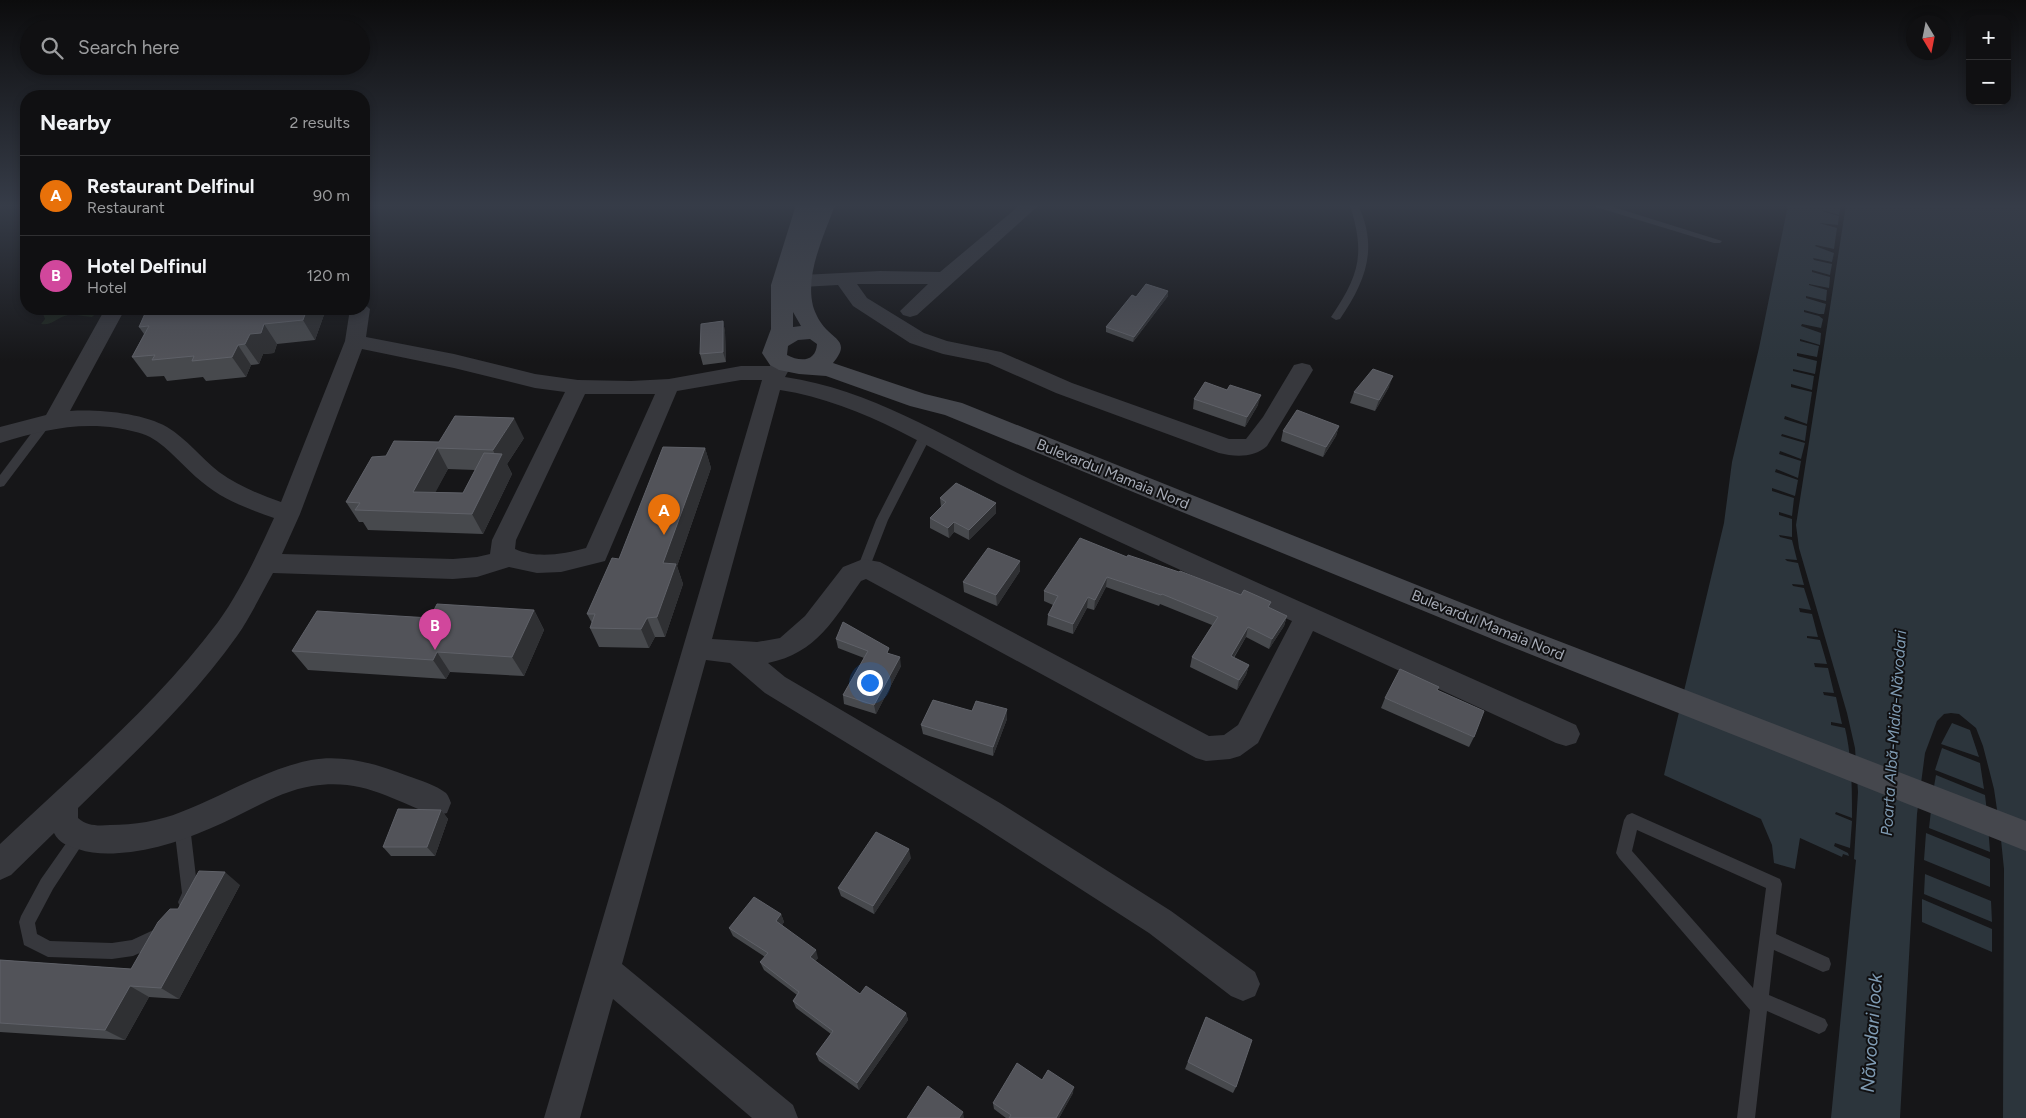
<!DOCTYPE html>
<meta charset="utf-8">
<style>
:root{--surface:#101012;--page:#19191b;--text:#f1f3f6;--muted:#9c9d9f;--line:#303032;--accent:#f2b134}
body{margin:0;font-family:Figtree,sans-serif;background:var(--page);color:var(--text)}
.controls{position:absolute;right:15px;top:15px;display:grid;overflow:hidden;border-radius:10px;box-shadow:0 2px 8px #0003}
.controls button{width:45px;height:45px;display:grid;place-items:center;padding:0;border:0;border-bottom:1px solid var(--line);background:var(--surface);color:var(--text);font:25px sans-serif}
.compass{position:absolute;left:1906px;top:15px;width:45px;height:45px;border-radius:50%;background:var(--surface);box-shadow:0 2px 8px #0003;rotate:170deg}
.you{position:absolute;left:869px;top:682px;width:18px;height:18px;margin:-12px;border:4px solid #fff;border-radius:50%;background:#1a73e8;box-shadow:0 0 0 8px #1a73e833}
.badge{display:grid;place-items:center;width:32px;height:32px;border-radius:50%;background:var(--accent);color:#fff;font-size:16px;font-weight:700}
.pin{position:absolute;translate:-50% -41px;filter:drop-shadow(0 1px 2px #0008)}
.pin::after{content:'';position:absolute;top:26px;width:18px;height:15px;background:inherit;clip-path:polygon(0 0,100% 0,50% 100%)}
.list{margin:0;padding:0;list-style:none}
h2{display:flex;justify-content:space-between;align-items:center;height:65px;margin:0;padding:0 20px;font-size:21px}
h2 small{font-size:16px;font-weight:400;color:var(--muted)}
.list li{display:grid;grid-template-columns:32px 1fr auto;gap:15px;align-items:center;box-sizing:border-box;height:80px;padding:0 20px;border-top:1px solid var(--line)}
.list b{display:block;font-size:19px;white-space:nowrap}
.list p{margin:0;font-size:16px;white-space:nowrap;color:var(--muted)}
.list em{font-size:16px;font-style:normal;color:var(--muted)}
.icon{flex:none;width:28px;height:28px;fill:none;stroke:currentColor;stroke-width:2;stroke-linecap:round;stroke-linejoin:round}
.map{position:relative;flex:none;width:2026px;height:1118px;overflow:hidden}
.search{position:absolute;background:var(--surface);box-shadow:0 2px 8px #0003;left:20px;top:20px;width:350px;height:55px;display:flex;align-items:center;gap:12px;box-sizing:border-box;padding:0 18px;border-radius:28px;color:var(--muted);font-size:19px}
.panel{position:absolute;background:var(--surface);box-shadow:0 2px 8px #0003;left:20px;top:90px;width:350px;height:225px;border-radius:20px}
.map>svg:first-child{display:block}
.green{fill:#1e261f}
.water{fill:#2c353c}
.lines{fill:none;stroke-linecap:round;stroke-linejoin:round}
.service{fill:#37383d;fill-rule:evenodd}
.minor{fill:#37383d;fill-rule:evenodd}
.secondary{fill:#45474d;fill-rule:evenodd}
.wall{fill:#47494d;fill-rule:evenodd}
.shaded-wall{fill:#2f3033}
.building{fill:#525359;stroke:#5f6168}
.labels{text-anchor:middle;stroke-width:4;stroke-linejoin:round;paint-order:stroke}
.street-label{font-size:15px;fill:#a8adb8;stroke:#111113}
.water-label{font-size:16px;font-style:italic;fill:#7f9bb3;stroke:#111113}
.near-water-label{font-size:19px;font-style:italic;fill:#7f9bb3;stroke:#111113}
</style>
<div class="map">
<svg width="2026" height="1118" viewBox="0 0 2026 1118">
<rect width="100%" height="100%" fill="#161618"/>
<path class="green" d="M32,309H101L92,317C85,317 75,314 68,315C57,317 53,326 41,324L45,319L43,314Z"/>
<path class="water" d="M1788,205H1841L1839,215L1822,210V211L1839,216L1838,225L1819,223L1837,228L1834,249L1816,245L1815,246L1834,253L1832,262L1813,258L1814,260L1832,264L1830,275L1812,270V272L1830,277L1829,288L1809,284V285L1827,290L1826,301L1806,296V298L1826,304L1824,314H1819L1804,310V312L1819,316L1823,319L1821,328L1802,324L1801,326L1821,333L1820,345L1800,339V341L1819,346L1817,357L1797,353V356L1817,361L1815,374L1793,369V371L1814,376L1812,390L1791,384V387L1812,392L1807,424L1785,416L1784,419L1807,426L1805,441L1782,434L1781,436L1805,443L1801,459L1780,451L1779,454L1801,461L1798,478L1776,469L1775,472L1798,480L1795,496L1772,488V491L1794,498L1792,516L1779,512V515L1792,519V537L1779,535L1780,537L1792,540L1797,560L1785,559L1787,561L1798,563L1804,585L1792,584L1793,586L1804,588L1811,610L1799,608L1800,612L1812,614L1818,637L1807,636V638L1820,640L1827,664L1814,663L1815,667L1828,668L1834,693L1823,692L1824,695L1836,697L1842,724L1831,722V725L1845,728C1852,758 1852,788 1852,818L1836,812L1835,814L1852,821L1850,848L1835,843L1834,846L1848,853L1849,856L1843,854L1842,857L1800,838L1795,869L1774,863L1772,845L1761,819L1664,775L1724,523L1732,462L1759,348Z
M1846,205H2026V1118H2003L2004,869L2000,830L1994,789L1983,746L1976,728L1959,714L1951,713L1944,714L1937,721L1925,753L1917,814L1900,1118H1831L1856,860L1854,859L1858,792L1855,748L1847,713L1799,548L1796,525Z
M1952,723L1970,730L1979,757L1941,744Z
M1942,748L1980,763L1984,789L1935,770Z
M1936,775L1985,795L1988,821L1932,798Z
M1932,802L1988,825L1990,852L1929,828Z
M1926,833L1990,859V887L1924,860Z
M1925,874L1991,901L1992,922L1924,894Z
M1922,899L1992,929V952L1922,922Z"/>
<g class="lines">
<path class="service" d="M1350,205H1358C1379,249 1365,282 1340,319L1336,320L1331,317C1360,274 1365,254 1350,205Z
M1595,205H1607L1722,241L1720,243H1714L1596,207Z
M46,418L50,419L52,422L50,425L4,486L0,487V475L42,419Z
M925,432L931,436L888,520L869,569L867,572H859L857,569L876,520L919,436Z
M1632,813L1780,879L1782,884L1776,934L1829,958L1831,964L1829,970L1823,972L1774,950L1769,995L1825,1019L1828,1025L1825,1031L1819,1034L1767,1011L1755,1118H1737L1750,1010L1619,858L1616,853L1624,820L1627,815ZM1637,830L1766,888L1753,988L1632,851Z
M182,819L187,821L190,826L198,894L192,907L186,910L180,907L178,902L182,893L174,826L177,821Z
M79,830L84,832L87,837L53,889L35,923L37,934L50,941L112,943L132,940L160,927L166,929L168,935L166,941L133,956L112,959L48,957L24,945L19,922L21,916L41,879L74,832Z"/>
<path class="minor" d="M1020,205H1039L917,315L910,317L903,315L900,311L928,284H857L867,298L924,333L947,341L1001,352L1072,383L1229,439H1246L1263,417L1294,365L1302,363L1310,365L1313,370L1267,446C1254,458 1235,457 1219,453L1056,393L988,363L943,354L910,343L853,306L838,285L802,287L795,285L792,281L795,277L802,275L880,271L940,272Z
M364,304L370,309L366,337L454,354L535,374L578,380L631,381L669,379L741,366H770L771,363L779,361L787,363L790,368L785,377C880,391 959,447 1045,486C1221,567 1399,646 1576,725L1580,734L1576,743L1566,746L1556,743L1313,631L1258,743L1240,756L1230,759L1206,761L1196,758L866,579L861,581C834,619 817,653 768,663L785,677L1000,803L1171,911L1255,972L1260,984L1255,996L1243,1001L1231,996L1149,933L978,823L765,693L730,663L706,660L622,964L793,1105L798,1118H752L613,999L580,1118H544L762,380H741L677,391L605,561L561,572L537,573L509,567L477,577L453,579L273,573C261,594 251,616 237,636C192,700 134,753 78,808V818C87,826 98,826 110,825C134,825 159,821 181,812C224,796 265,769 311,760C344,754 377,764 408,776C419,780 436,785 446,793C448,795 450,800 451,803L447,813L436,816C392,800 363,778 312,786C285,790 260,805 235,817C202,833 168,847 131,852C113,854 95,855 78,849C68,846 59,843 54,833L11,875L0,880V844C75,773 156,705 218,622C241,590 258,553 274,518C249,509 223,500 202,482C184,468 170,448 150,437C140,432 128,430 117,428C75,422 40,431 0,443V427L46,415L105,309H125L70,411C98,409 143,413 167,427C187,439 201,458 219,472C238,486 259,494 281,502L345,341L350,309H364ZM362,349L454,368L535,388L565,392L492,540L490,554L477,557L453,559L282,554L300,514ZM780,390C865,403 936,453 1011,490C1104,536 1198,578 1292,621L1238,725L1224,735L1209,736L880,562L863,559L843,567L805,616L780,638L757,642L712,639ZM585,394H655L586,548C564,554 537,559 515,549L516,540Z"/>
<path class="secondary" d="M796,205H835C824,236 805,273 813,306C815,313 820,323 826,329C838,341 849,344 833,363L925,394L962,403L1522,627L2026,821V851L1502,643L945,415L910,406L826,376L799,374L779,370L770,365L762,353L771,329V285ZM793,312L801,326L793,327ZM810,339L817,344C816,362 800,362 787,355L788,346L798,340Z"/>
</g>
<path class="wall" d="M1168,296L1133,342L1106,332V327L1136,297Z
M326,309L315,340L277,344L274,353L263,354L259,364L251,365L246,377L206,381L203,377L167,381L164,376L147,377L132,357L144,334L139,327Z
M723,321L725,332L726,362L703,365L700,354Z
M1389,387L1375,411L1350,403L1354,392Z
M1194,399L1258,405L1245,427L1193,409Z
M1339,426L1336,436L1323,457L1281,441L1283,431Z
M524,438L507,464L512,474L483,534L368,530L363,522H359L346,502L439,442ZM448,469L475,470L463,493L435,492Z
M705,448L711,468L677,566L683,584L665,637H655L649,648L599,647L590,628L592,623L587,614L619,559Z
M940,498L996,513L969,540L954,532L949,538L930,528V518L941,507Z
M1127,557L1269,608L1287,616L1284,626L1269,649L1246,637L1234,658L1249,665L1246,675L1237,690L1190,667L1192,657L1212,625L1160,604L1159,606L1106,587L1094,610L1087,608L1073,634L1047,625L1048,615L1053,605L1044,601V591Z
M1020,561V571L997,606L964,592L963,582Z
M534,610L544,630L524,676L450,672L446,679L308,670L292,651L430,618Z
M836,639L890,654L901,666L876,714L844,704L843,695L864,658L838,648Z
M1385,698L1474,737L1469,747L1381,708Z
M972,711L1007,719L993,756L923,734L921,725Z
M441,810L448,819L435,856H391L383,847Z
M911,858L874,914L841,896L838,888Z
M240,885L179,999L149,997L125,1040L0,1032V960L131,969L178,909Z
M781,914L784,922L782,925L818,958L815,961L860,994L906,1013L908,1020L859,1090L819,1061L816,1054L831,1034L796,1008L793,1001L797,995L764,970L760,962L765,957L733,936L729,928Z
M1206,1017L1236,1087L1233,1093L1185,1069Z
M1042,1080L1073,1093L1059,1118H1006L994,1109L993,1103Z"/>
<path class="shaded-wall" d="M1168,291V296L1133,342L1134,337Z
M307,309H326L315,340L303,320Z
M723,321L725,332L726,362L723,352Z
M264,324L277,344L274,353L263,354L259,364L245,344L250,334Z
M238,345L251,365L246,377L232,357Z
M1393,376L1389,387L1375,411L1379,400Z
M1261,395L1258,405L1245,427L1247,417Z
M514,418L524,438L507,464L512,474L483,534L472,514L498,461L493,450Z
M1339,426L1336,436L1323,457L1326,447Z
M437,448L448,469L425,512L413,492Z
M705,448L711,468L677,566L683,584L665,637L657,617L663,563Z
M996,503V513L969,540V530Z
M954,522V532L949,538L948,528Z
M1020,561V571L997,606L996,595Z
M1107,577L1106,587L1094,610L1095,600Z
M1088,597L1087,608L1073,634V624Z
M534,610L544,630L524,676L512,657Z
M1287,616L1284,626L1269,649L1272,639Z
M647,618L655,637L649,648L641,629Z
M1248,627L1246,637L1228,666L1231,656Z
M437,652L450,672L446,679L433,660Z
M900,657L901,666L876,714L874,705Z
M1249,665L1246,675L1237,690L1239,680Z
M1007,709V719L993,756V747Z
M441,810L448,819L435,856L427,847Z
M909,849L911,858L874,914L873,906Z
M225,872L240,885L179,999L161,988Z
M781,914L784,922L779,929L776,921Z
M816,950L818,958L812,965L810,957Z
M130,986L149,997L125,1040L105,1030Z
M906,1013L908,1020L859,1090L857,1083Z
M1074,1087L1073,1093L1059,1118H1056Z
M963,1112L964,1118H959Z"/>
<path class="building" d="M1146,284L1168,291L1134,337L1106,327L1132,295L1136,297Z
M147,309H307L303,320L264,324L261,333L250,334L245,344L238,345L232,357L192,361L194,356L152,360L155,355L132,357L149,326L139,327Z
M723,321V352L700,354L701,324Z
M1373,369L1393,376L1379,400L1354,392Z
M1205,382L1227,390L1230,385L1261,395L1247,417L1194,399Z
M1297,410L1339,426L1326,447L1283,431Z
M455,416L514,418L493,450L437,448L413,492L463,493L484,453L502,454L472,514L355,510L360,503L346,502L372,457L386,456L394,441L439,442Z
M663,447L705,448L663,563L676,564L657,617L647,618L641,629L590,628L595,614H587L612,558L619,559Z
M956,483L996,503L969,530L954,522L948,528L930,518L946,502L940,498Z
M1080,538L1127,557L1128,555L1179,572L1180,571L1241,595L1244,590L1271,602L1268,607L1287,616L1272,639L1248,627L1231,656L1249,665L1239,680L1192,657L1218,617L1162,594L1161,595L1107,577L1095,600L1088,597L1073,624L1048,615L1058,596L1044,591Z
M988,548L1020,561L996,595L963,582Z
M437,604L534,610L512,657L437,652L433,660L292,651L317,611L430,618Z
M843,622L889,648L887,653L900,657L874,705L843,695L868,651L836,639Z
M1400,669L1439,687L1437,690L1484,711L1474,737L1385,698Z
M933,700L972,711L976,701L1007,709L993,747L921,725Z
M398,809L441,810L427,847H383Z
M876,832L909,849L873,906L838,888Z
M199,871L225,872L161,988L130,986L105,1030L0,1023V960L131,969L158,922L170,909H178Z
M754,897L781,914L776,921L816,950L810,957L860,994L866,986L906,1013L857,1083L816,1054L833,1031L793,1001L799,992L760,962L768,953L729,928Z
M1206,1017L1252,1040L1236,1087L1188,1062Z
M1017,1063L1042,1080L1048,1070L1074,1087L1056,1118H1009L1011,1115L993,1103Z
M928,1086L963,1112L959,1118H907Z"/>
<linearGradient id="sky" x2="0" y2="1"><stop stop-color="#0c0c0d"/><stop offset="0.57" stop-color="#363c48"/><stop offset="1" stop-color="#363c48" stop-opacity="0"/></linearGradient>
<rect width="2026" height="361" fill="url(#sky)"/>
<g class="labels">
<g class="street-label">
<text transform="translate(1113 474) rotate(22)" y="5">Bulevardul Mamaia Nord</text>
<text transform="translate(1488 625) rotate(22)" y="5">Bulevardul Mamaia Nord</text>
</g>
<g class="water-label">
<text transform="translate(1893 733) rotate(-86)" y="6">Poarta Albă-Midia-Năvodari</text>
</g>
<g class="near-water-label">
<text transform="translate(1871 1033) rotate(-86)" y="7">Năvodari lock</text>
</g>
</g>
</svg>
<div class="controls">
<button>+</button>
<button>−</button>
</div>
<svg class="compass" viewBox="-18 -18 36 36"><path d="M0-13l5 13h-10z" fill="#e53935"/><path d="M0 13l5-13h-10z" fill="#9c9d9f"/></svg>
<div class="you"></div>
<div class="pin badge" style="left:664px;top:535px;background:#e8710a">A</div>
<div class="pin badge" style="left:435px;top:650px;background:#d1479c">B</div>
<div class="search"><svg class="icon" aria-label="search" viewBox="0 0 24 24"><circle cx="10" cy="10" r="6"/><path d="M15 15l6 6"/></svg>Search here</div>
<section class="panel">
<h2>Nearby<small>2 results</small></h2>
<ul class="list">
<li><span class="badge" style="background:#e8710a">A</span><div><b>Restaurant Delfinul</b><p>Restaurant</p></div><em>90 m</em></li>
<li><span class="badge" style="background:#d1479c">B</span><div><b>Hotel Delfinul</b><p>Hotel</p></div><em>120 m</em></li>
</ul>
</section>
</div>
